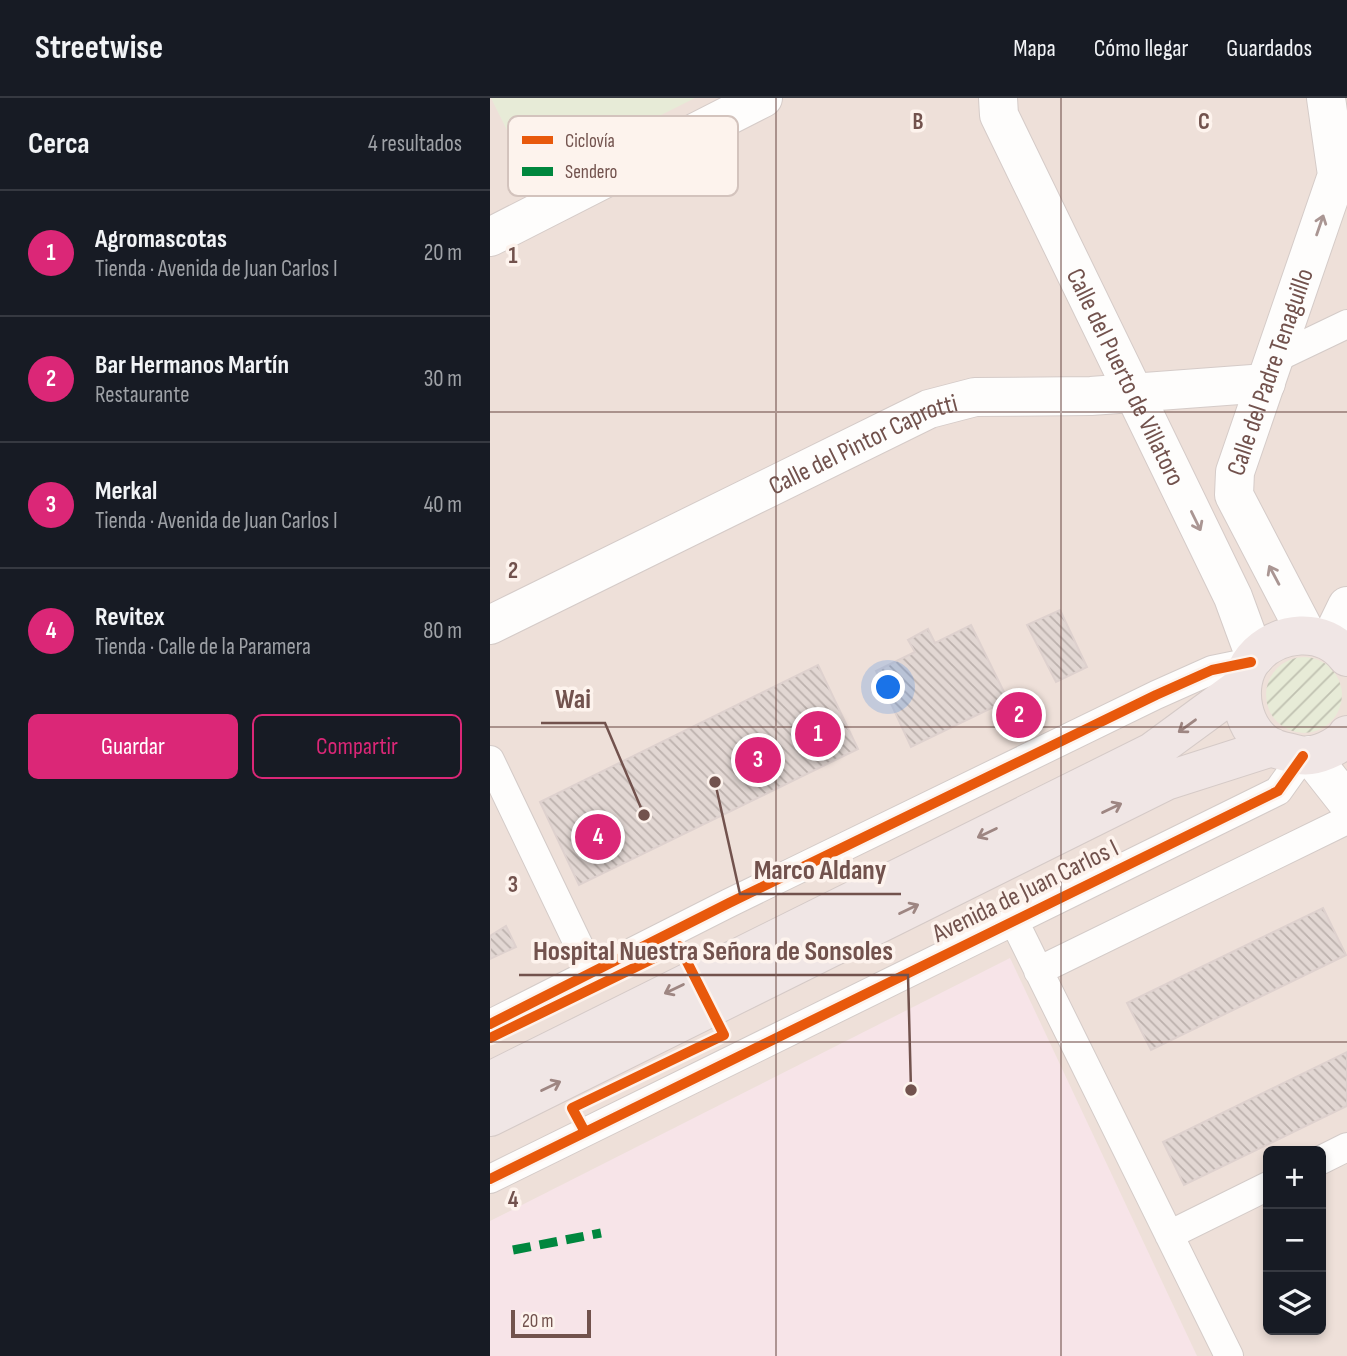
<!DOCTYPE html>
<html lang="es">
<meta charset="utf-8">
<style>
:root{--surface:#171b24;--page:#242831;--text:#f1f3f6;--muted:#9ea1a6;--line:#363941;--accent:#db2777}
body{margin:0;font-family:"Sofia Sans Condensed",sans-serif;background:var(--page);color:var(--text)}
.controls{position:absolute;right:21px;bottom:21px;display:grid;overflow:hidden;border-radius:10px;box-shadow:0 4px 10px #0003}
.controls button{width:63px;height:63px;display:grid;place-items:center;padding:0;border:0;border-bottom:2px solid var(--line);background:var(--surface);color:var(--text);font:35px sans-serif}
.scale{position:absolute;left:21px;bottom:18px;width:80px;box-sizing:border-box;padding-left:7px;border:4px solid #72524d;border-top:0;font-size:19px;line-height:24px;white-space:nowrap;color:#72524d;-webkit-text-stroke:5px #fdf3ed;paint-order:stroke}
.you{position:absolute;left:399px;top:590px;width:24px;height:24px;margin:-18px;border:5px solid #fff;border-radius:50%;background:#1a73e8;box-shadow:0 0 0 10px #1a73e833}
.badge{display:grid;place-items:center;width:46px;height:46px;border-radius:50%;background:var(--accent);color:#fff;font-size:23px;font-weight:700}
.pin{position:absolute;translate:-50% -50%;border:4px solid #fff;box-shadow:0 2px 7px #0006}
.list{margin:0;padding:0;list-style:none}
h2{display:flex;justify-content:space-between;align-items:center;height:91px;margin:0;padding:0 28px;font-size:30px}
h2 small{font-size:23px;font-weight:400;color:var(--muted)}
.list li{display:grid;grid-template-columns:46px 1fr auto;gap:21px;align-items:center;box-sizing:border-box;height:126px;padding:0 28px;border-top:2px solid var(--line)}
.list b{display:block;font-size:26px;white-space:nowrap}
.list p{margin:0;font-size:23px;white-space:nowrap;color:var(--muted)}
.list em{font-size:23px;font-style:normal;color:var(--muted)}
.actions{display:flex;gap:14px;padding:21px 28px}
.actions a{flex:1;padding:16px 0;border:2px solid var(--accent);border-radius:10px;text-align:center;font-size:24px;color:var(--accent)}
.actions .main{background:var(--accent);color:#fff}
.icon{flex:none;width:38px;height:38px;fill:none;stroke:currentColor;stroke-width:2;stroke-linecap:round;stroke-linejoin:round}
.map{position:relative;flex:none;width:857px;height:1258px;overflow:hidden}
header{display:flex;align-items:center;gap:42px;box-sizing:border-box;height:98px;padding:0 35px;background:var(--surface);border-bottom:2px solid var(--line)}
header strong{font-size:33px}
nav{display:flex;gap:38px;margin-inline-start:auto;font-size:24px}
main{display:flex}
aside{flex:1;background:var(--surface)}
.map>svg:first-child{display:block}
.residential{fill:#eee0d9;fill-rule:evenodd}
.medical{fill:#f7e4e8}
.grass{fill:#e7ebd7}
.garden{fill:url(#garden-furrows)}
.building{fill:url(#building-back-hatch);stroke:#ded1ce;stroke-width:2}
.lines{fill:none;stroke-linecap:round;stroke-linejoin:round}
.street-casing{stroke:#d4cbc8;stroke-width:30}
.secondary-casing{stroke:#d5cbc8;stroke-width:40}
.highway-casing{stroke:#d5cac7;stroke-width:40}
.street{stroke:#fefdfc;stroke-width:28}
.secondary{stroke:#fefdfc;stroke-width:38}
.highway{stroke:#f0e6e5;stroke-width:38}
.quiet{stroke:#00873e;stroke-width:9;stroke-dasharray:18 9;stroke-linecap:butt}
.cycleway-casing{stroke:#fdf3ed;stroke-width:15}
.cycleway{stroke:#e8590c;stroke-width:10}
.oneway{stroke:#aa9693}
.oneway2{stroke:#9e8682}
.grid{fill:none;stroke:#72524d;stroke-width:2;stroke-opacity:0.55}
.labels{text-anchor:middle;stroke-width:7;stroke-linejoin:round;paint-order:stroke}
.street-label{font-size:26px;fill:#72524d;stroke:#fdf3ed}
.key{fill:#fdf3ed;stroke:#d3c3bd;stroke-width:2}
.key-label{font-size:19px;fill:#72524d}
.grid-label{font-size:23px;text-anchor:middle;font-weight:bold;fill:#72524d;stroke:#fdf3ed;stroke-width:7;stroke-linejoin:round;paint-order:stroke}
.leader{fill:none;stroke:#72524d;stroke-width:2.5}
.callout-dot{fill:#72524d;stroke:#fdf3ed;stroke-width:2.5}
.callout-label{font-size:28px;text-anchor:middle;font-weight:bold;fill:#72524d;stroke:#fdf3ed;stroke-width:7;stroke-linejoin:round;paint-order:stroke}
</style>
<header>
<strong>Streetwise</strong>
<nav><a>Mapa</a><a>Cómo llegar</a><a>Guardados</a></nav>
</header>
<main>
<aside>
<h2>Cerca<small>4 resultados</small></h2>
<ul class="list">
<li><span class="badge">1</span><div><b>Agromascotas</b><p>Tienda · Avenida de Juan Carlos I</p></div><em>20 m</em></li>
<li><span class="badge">2</span><div><b>Bar Hermanos Martín</b><p>Restaurante</p></div><em>30 m</em></li>
<li><span class="badge">3</span><div><b>Merkal</b><p>Tienda · Avenida de Juan Carlos I</p></div><em>40 m</em></li>
<li><span class="badge">4</span><div><b>Revitex</b><p>Tienda · Calle de la Paramera</p></div><em>80 m</em></li>
</ul>
<div class="actions"><a class="main">Guardar</a><a>Compartir</a></div>
</aside>
<div class="map">
<svg width="857" height="1258" viewBox="0 0 857 1258">
<defs>
<pattern id="garden-furrows" width="10" height="10" patternUnits="userSpaceOnUse" patternTransform="scale(1.75)"><rect width="10" height="10" fill="#e7ebd7"/><path d="M-1 1l2-2M0 10L10 0M9 11l2-2" fill="none" stroke="#c0c1b1"/></pattern>
<pattern id="building-back-hatch" width="6" height="6" patternUnits="userSpaceOnUse" patternTransform="scale(1.75)"><rect width="6" height="6" fill="#e2d7d3"/><path d="M-1 5l2 2M0 0l6 6M5-1l2 2" fill="none" stroke="#bcb1ad"/></pattern>
</defs>
<rect width="100%" height="100%" fill="#f6efeb"/>
<path class="residential" d="M0,0H857V1258H0ZM778,1053H831V1232H778Z"/>
<path class="medical" d="M520,860L707,1258H0V1123Z"/>
<path class="grass" d="M1,0H205L42,82Z"/>
<path class="garden" d="M776 597a38 38 0 1 1 76 0a38 38 0 1 1-76 0Z"/>
<path class="building" d="M570,512L597,569L566,584L537,527Z
M481,527L518,602L421,649L386,573L425,554L418,542L438,531L445,545Z
M328,567L368,651L89,787L50,704Z
M833,810L856,857L661,952L637,905Z
M16,828L26,849L0,861V838Z
M857,954V1008L694,1087L673,1044Z"/>
<g class="lines">
<defs>
<path id="street" d="M784,261L857,226
M0,662L102,875
M524,823L739,1258
M548,873L857,722
M0,926L239,805L666,597L722,572L761,564
M831,1062L857,1049
M0,1081L788,693L813,658
M679,1137L778,1088"/>
<g id="secondary">
<path id="s1" d="M508,0L509,17L743,499L765,559"/>
<path d="M0,139L273,0"/>
<path id="s2" d="M0,527L439,311L485,299L601,298L776,285"/>
<path id="s3" d="M817,537L744,397L745,374L847,77L836,0"/>
<path d="M840,543L857,508"/>
<path d="M820,657L857,704"/>
</g>
<path id="highway" d="M857,559C834,528 787,532 763,561C742,587 752,636 783,650C791,653 801,655 810,657C824,660 850,649 857,637
M0,983L662,654L752,588
M0,1019L676,683L782,649"/>
</defs>
<use href="#street" class="street-casing"/>
<use href="#secondary" class="secondary-casing"/>
<use href="#highway" class="highway-casing"/>
<use href="#street" class="street"/>
<use href="#secondary" class="secondary"/>
<use href="#highway" class="highway"/>
<path class="quiet" d="M23,1152L111,1135"/>
<defs>
<path id="cycleway" d="M0,926L239,805L666,597L722,572L761,564
M0,940L189,848L234,937L82,1010L95,1034
M0,1081L788,693L813,658"/>
</defs>
<use href="#cycleway" class="cycleway-casing"/>
<use href="#cycleway" class="cycleway"/>
</g>
<defs><path id="oneway-shaft" d="M-6 0H5M1.5-3L5.5 0L1.5 3" fill="none" stroke-width="1.6" stroke-linecap="round" stroke-linejoin="round" transform="scale(1.75)"/></defs>
<g class="oneway">
<use href="#oneway-shaft" transform="translate(830 127) rotate(-71)"/>
<use href="#oneway-shaft" transform="translate(706 423) rotate(64)"/>
<use href="#oneway-shaft" transform="translate(784 477) rotate(-118)"/>
</g>
<g class="oneway2">
<use href="#oneway-shaft" transform="translate(697 628) rotate(144)"/>
<use href="#oneway-shaft" transform="translate(622 710) rotate(-26)"/>
<use href="#oneway-shaft" transform="translate(497 735) rotate(154)"/>
<use href="#oneway-shaft" transform="translate(419 811) rotate(-26)"/>
<use href="#oneway-shaft" transform="translate(184 891) rotate(154)"/>
<use href="#oneway-shaft" transform="translate(61 988) rotate(-26)"/>
</g>
<path class="grid" d="M286,0V1258M571,0V1258M0,314H857M0,629H857M0,944H857"/>
<g class="labels">
<g class="street-label">
<text dy="9" stroke="none"><textPath href="#s3" startOffset="287">Calle del Padre Tenaguillo</textPath></text>
<text dy="9" stroke="none"><textPath href="#s1" startOffset="308">Calle del Puerto de Villatoro</textPath></text>
<text dy="9" stroke="none"><textPath href="#s2" startOffset="415">Calle del Pintor Caprotti</textPath></text>
<text transform="translate(535 792) rotate(-26)" y="9">Avenida de Juan Carlos I</text>
</g>
</g>
<rect x="18" y="18" width="230" height="80" rx="10" class="key"/>
<rect x="32" y="38" width="31" height="8" fill="#e8590c"/>
<rect x="32" y="69" width="31" height="9" fill="#00873e"/>
<g class="key-label">
<text x="75" y="49">Ciclovía</text>
<text x="75" y="80">Sendero</text>
</g>
<g class="grid-label">
<text x="428" y="31">B</text>
<text x="714" y="31">C</text>
<text x="23" y="165">1</text>
<text x="23" y="480">2</text>
<text x="23" y="794">3</text>
<text x="23" y="1109">4</text>
</g>
<path class="leader" d="M154 717L115 625H51M225 684L250 796H411M421 992L418 877H29"/>
<g class="callout-dot">
<circle cx="154" cy="717" r="7"/>
<circle cx="225" cy="684" r="7"/>
<circle cx="421" cy="992" r="7"/>
</g>
<g class="callout-label">
<text x="83" y="610">Wai</text>
<text x="330" y="781">Marco Aldany</text>
<text x="223" y="862">Hospital Nuestra Señora de Sonsoles</text>
</g>
</svg>
<div class="controls">
<button>+</button>
<button>−</button>
<button><svg class="icon" aria-label="layers" viewBox="0 0 24 24"><path d="M12 4l9 5-9 5-9-5zM3 14l9 5 9-5"/></svg></button>
</div>
<div class="scale">20 m</div>
<div class="you"></div>
<div class="pin badge" style="left:328px;top:636px">1</div>
<div class="pin badge" style="left:529px;top:617px">2</div>
<div class="pin badge" style="left:268px;top:662px">3</div>
<div class="pin badge" style="left:108px;top:739px">4</div>
</div>
</main>
